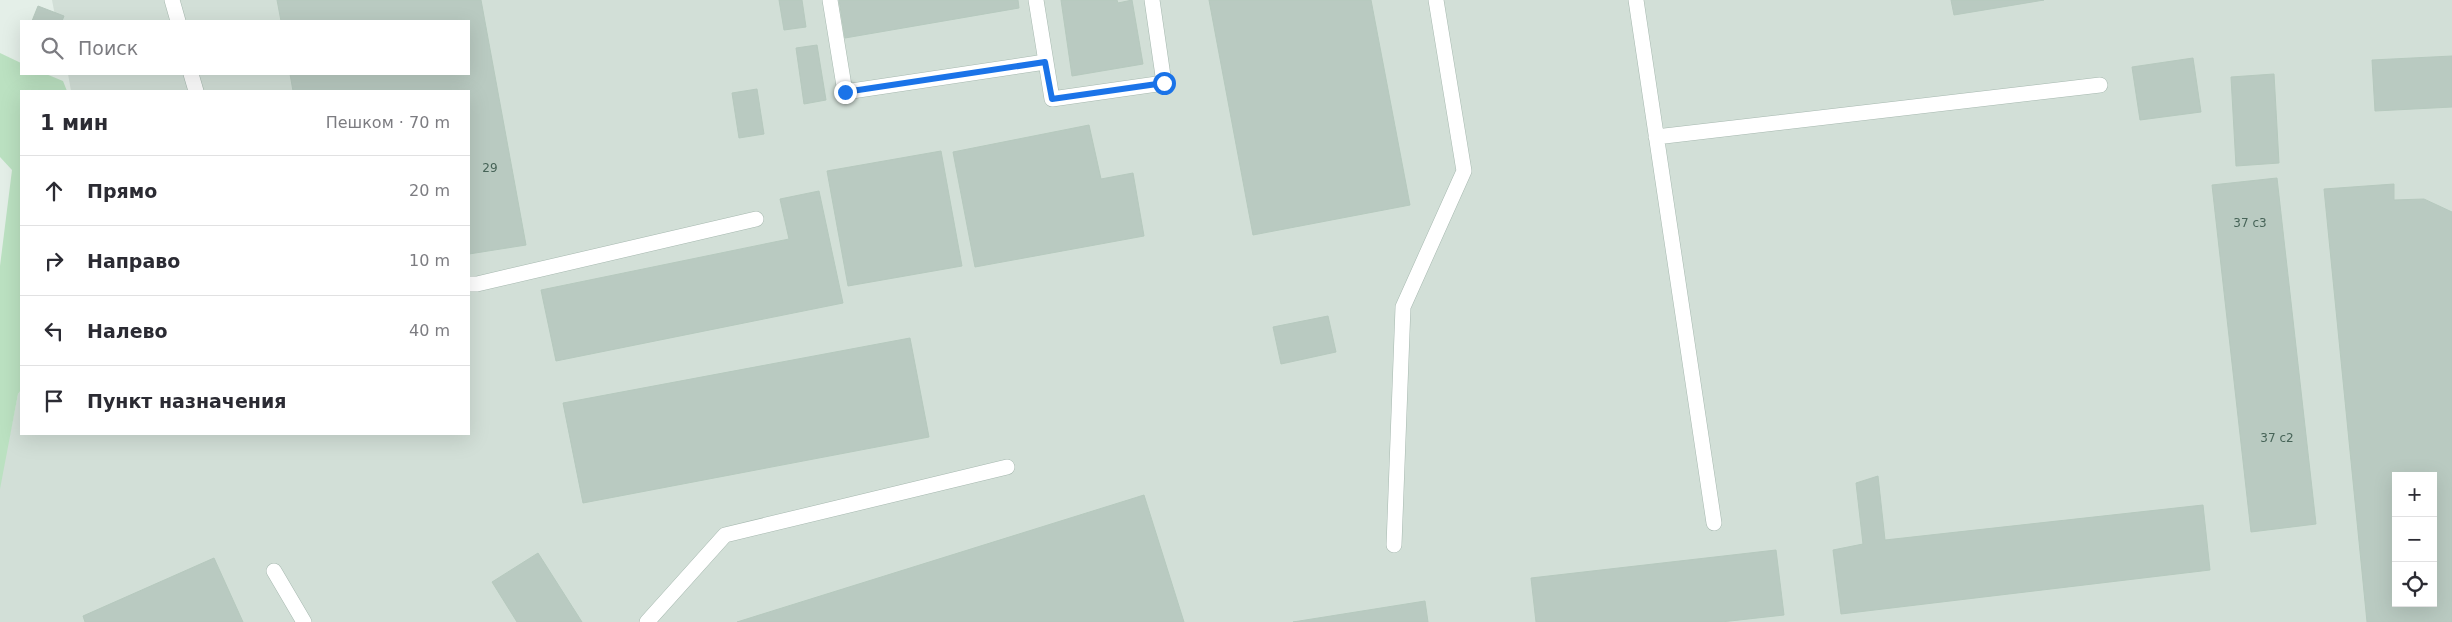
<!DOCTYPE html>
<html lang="ru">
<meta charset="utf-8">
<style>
:root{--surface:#fff;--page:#f7f7f7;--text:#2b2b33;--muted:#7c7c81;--line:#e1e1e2}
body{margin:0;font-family:"DejaVu Sans",sans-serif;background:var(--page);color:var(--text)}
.controls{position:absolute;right:15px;bottom:15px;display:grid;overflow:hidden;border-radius:0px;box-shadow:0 5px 20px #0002}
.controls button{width:45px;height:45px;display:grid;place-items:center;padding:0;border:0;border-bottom:1px solid var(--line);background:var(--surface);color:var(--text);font:25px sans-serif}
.stop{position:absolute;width:15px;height:15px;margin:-11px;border:4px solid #1a73e8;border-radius:50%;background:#fff}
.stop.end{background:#1a73e8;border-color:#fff;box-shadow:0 1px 5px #0008}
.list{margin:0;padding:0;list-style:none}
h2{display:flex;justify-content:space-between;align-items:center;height:65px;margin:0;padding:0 20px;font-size:21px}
h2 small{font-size:16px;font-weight:400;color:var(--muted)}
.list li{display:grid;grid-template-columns:32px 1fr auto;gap:15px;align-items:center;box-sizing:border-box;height:70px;padding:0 20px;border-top:1px solid var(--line)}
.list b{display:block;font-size:19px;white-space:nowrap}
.list em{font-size:16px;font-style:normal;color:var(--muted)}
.icon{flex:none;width:28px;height:28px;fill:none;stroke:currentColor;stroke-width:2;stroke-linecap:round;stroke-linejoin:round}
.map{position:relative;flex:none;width:2452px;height:622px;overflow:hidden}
.search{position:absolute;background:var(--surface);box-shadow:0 5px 20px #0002;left:20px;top:20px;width:450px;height:55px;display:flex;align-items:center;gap:12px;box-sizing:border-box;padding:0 18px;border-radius:0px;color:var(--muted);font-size:19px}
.panel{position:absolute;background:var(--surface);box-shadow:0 5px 20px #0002;left:20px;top:90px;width:450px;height:345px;border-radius:0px}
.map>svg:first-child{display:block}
.built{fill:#d2dfd7;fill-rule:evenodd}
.green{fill:#bbe1c1}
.building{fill:#b9cac1;stroke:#b6c9be;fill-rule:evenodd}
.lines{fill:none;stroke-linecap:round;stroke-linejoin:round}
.service-casing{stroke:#a6b8af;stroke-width:16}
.service{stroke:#fff;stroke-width:15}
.route{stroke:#1a73e8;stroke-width:6}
.labels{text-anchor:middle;stroke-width:4.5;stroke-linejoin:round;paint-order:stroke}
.number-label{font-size:12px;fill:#476458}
</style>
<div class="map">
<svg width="2452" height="622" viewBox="0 0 2452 622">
<rect width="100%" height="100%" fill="#e4efe8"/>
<path class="built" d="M52,0H2452V622H0V483L18,394L21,390V434H469V91H71L68,74H469V21H56ZM2396,476H2433V603H2396Z"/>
<path class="green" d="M0,53L21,63V74H46L63,81L67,91H21V390L18,394L0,489V266L12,170L0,157Z"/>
<path class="building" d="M277,0H481L526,245L469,254V91H293L290,74H469V21H281Z
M779,0H802L806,27L784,30Z
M839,0H1018L1019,8L845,38Z
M1061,0H1117L1118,3L1132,0L1143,64L1072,76Z
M1209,0H1371L1410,205L1253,235Z
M1951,0H2044L1954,15Z
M38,6L64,16L62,21H32Z
M817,45L826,100L804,104L796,48Z
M2452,56V107L2375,111L2372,60Z
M2193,58L2201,112L2140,120L2132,67Z
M2274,74L2279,163L2236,166L2231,77Z
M757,89L764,134L739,138L732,93Z
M1089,125L1101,179L1133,173L1144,236L975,267L953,152Z
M941,151L962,266L848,286L827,171Z
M2277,178L2316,524L2251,532L2212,185Z
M2394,184V200L2424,199L2452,212V622H2367L2324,189ZM2396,476H2433V603H2396Z
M819,191L843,303L556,361L541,290L789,239L780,199Z
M1328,316L1336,352L1281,364L1273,327Z
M910,338L929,437L583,503L563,403Z
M1878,476L1885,540L2203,505L2210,570L1841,614L1833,550L1863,544L1856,483Z
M1144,495L1184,622H737Z
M1776,550L1784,615L1721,622H1536L1531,578Z
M538,553L582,622H517L492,582Z
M214,558L243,622H85L83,616Z
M1425,601L1428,622H1293Z"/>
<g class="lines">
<defs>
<path id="service" d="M172,0L178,21
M830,0L845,92L1045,62
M1036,0L1052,99L1164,83L1152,0
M1636,0L1714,523
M191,74L196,91
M1656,137L2100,85
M469,284H477L756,219
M1394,545L1403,307L1464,171L1436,0
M274,571L304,622
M647,622L725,535L1007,467"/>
</defs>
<use href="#service" class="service-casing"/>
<use href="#service" class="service"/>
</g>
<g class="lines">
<path class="route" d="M845,92L1045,62L1052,99L1164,83"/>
</g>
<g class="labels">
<g class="number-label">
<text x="490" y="172">29</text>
<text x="2250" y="227">37 с3</text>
<text x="2277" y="442">37 с2</text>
</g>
</g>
</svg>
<div class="controls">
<button>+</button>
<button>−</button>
<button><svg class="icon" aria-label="locate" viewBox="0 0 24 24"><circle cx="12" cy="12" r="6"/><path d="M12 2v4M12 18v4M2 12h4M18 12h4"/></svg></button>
</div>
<div class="stop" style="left:1164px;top:83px"></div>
<div class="stop end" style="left:845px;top:92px"></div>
<div class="search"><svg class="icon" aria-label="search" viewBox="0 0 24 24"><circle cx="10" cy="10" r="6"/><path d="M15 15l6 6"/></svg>Поиск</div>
<section class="panel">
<h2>1 мин<small>Пешком · 70 m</small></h2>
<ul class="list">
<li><svg class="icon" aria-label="ahead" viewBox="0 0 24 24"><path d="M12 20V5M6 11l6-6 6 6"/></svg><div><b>Прямо</b></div><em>20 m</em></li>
<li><svg class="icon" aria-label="right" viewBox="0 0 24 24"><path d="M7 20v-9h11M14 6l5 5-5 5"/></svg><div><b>Направо</b></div><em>10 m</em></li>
<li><svg class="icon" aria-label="left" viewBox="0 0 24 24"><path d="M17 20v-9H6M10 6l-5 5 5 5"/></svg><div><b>Налево</b></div><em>40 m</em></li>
<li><svg class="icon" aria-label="arrive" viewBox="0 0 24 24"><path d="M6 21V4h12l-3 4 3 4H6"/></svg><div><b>Пункт назначения</b></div></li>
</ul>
</section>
</div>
